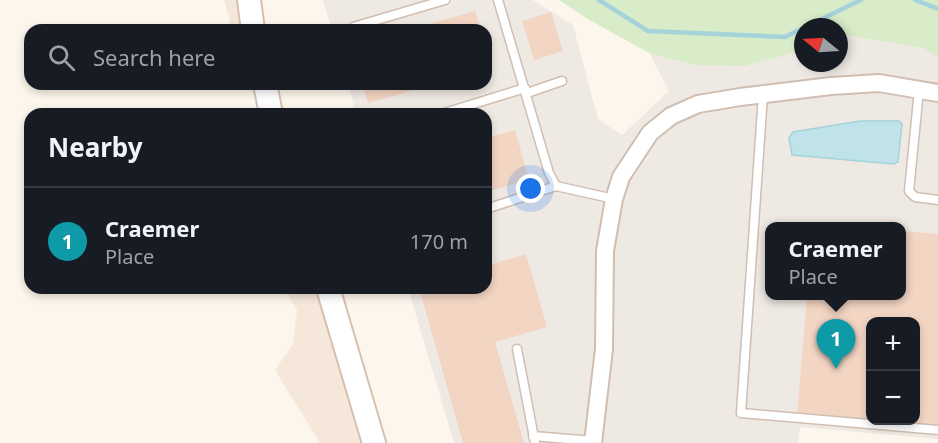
<!DOCTYPE html>
<meta charset="utf-8">
<style>
:root{--surface:#171b24;--page:#20242c;--text:#f1f3f6;--muted:#9ea1a6;--line:#363941;--accent:#0f766e}
body{margin:0;font-family:"Noto Sans",sans-serif;background:var(--page);color:var(--text)}
.controls{position:absolute;right:18px;bottom:18px;display:grid;overflow:hidden;border-radius:12px;box-shadow:0 3px 9px #0003}
.controls button{width:54px;height:54px;display:grid;place-items:center;padding:0;border:0;border-bottom:2px solid var(--line);background:var(--surface);color:var(--text);font:30px sans-serif}
.compass{position:absolute;left:794px;top:18px;width:54px;height:54px;border-radius:50%;background:var(--surface);box-shadow:0 3px 9px #0003;rotate:288deg}
.you{position:absolute;left:531px;top:189px;width:21px;height:21px;margin:-15px;border:4px solid #fff;border-radius:50%;background:#1a73e8;box-shadow:0 0 0 9px #1a73e833}
.badge{display:grid;place-items:center;width:39px;height:39px;border-radius:50%;background:var(--accent);color:#fff;font-size:20px;font-weight:700}
.pin{position:absolute;translate:-50% -50px;filter:drop-shadow(0 2px 3px #0008)}
.pin::after{content:'';position:absolute;top:32px;width:21px;height:18px;background:inherit;clip-path:polygon(0 0,100% 0,50% 100%)}
.popup{position:absolute;left:765px;top:222px;width:141px;height:78px;box-sizing:border-box;display:grid;place-content:center;border-radius:12px;background:var(--surface);filter:drop-shadow(0 2px 4px #0005);font-size:20px;white-space:nowrap;color:var(--muted)}
.popup b{font-size:22px;color:var(--text)}
.popup::after{content:'';position:absolute;left:50%;top:100%;margin-left:-12px;border:12px solid transparent;border-top-color:var(--surface)}
.list{margin:0;padding:0;list-style:none}
h2{display:flex;justify-content:space-between;align-items:center;height:78px;margin:0;padding:0 24px;font-size:26px}
h2 small{font-size:20px;font-weight:400;color:var(--muted)}
.list li{display:grid;grid-template-columns:39px 1fr auto;gap:18px;align-items:center;box-sizing:border-box;height:108px;padding:0 24px;border-top:2px solid var(--line)}
.list b{display:block;font-size:22px;white-space:nowrap}
.list p{margin:0;font-size:20px;white-space:nowrap;color:var(--muted)}
.list em{font-size:20px;font-style:normal;color:var(--muted)}
.icon{flex:none;width:33px;height:33px;fill:none;stroke:currentColor;stroke-width:2;stroke-linecap:round;stroke-linejoin:round}
.map{position:relative;flex:none;width:938px;height:443px;overflow:hidden}
.search{position:absolute;background:var(--surface);box-shadow:0 3px 9px #0003;left:24px;top:24px;width:468px;height:66px;display:flex;align-items:center;gap:15px;box-sizing:border-box;padding:0 21px;border-radius:18px;color:var(--muted);font-size:22px}
.panel{position:absolute;background:var(--surface);box-shadow:0 3px 9px #0003;left:24px;top:108px;width:468px;height:186px;border-radius:18px}
.map>svg:first-child{display:block}
.residential{fill:#f5e8da}
.industrial{fill:#efe9e4;fill-rule:evenodd}
.green{fill:#d8ecc9}
.water{fill:#bfe3e8;stroke:#a5d3da;stroke-width:1.5}
.lines{fill:none;stroke-linecap:round;stroke-linejoin:round}
.stream{stroke:#a5d3da;stroke-width:4.5}
.building{fill:#f3d5c3}
.lane-casing{stroke:#d1beb0;stroke-width:11}
.street-casing{stroke:#d1beb0;stroke-width:20}
.secondary-casing{stroke:#d6c0b0;stroke-width:26}
.lane{stroke:#fff;stroke-width:8}
.street{stroke:#fff;stroke-width:16}
.secondary{stroke:#fff;stroke-width:22}
</style>
<div class="map">
<svg width="938" height="443" viewBox="0 0 938 443">
<rect width="100%" height="100%" fill="#fdf6ec"/>
<path class="residential" d="M224,0H242L248,30H232Z
M284,288H321L369,443H320L275,370L293,344L297,310Z"/>
<path class="industrial" d="M323,0H533L573,25L598,119L622,135L669,91L622,0H938V439L800,427L798,443H454L408,288H486V114H356L348,84H486V30H332ZM803,27H839V63H803ZM770,226H902V296H770ZM870,322H916V420H870Z"/>
<path class="green" d="M559,0H938V57L923,48L839,34V27H803V48L782,56L744,66L695,65L649,53L586,18Z"/>
<path class="water" d="M860,121H899L902,124L898,162L893,164L792,155L789,138L793,132Z"/>
<g class="lines">
<path class="stream" d="M599,0L648,31L785,37L803,28
M915,0L938,9
M805,27L861,0"/>
</g>
<path class="building" d="M475,11L481,30H412V29Z
M551,12L563,51L534,60L522,21Z
M486,50L492,67L486,69Z
M362,84H432V85L368,103Z
M515,130L529,180L486,192V138Z
M889,221L897,222L899,226H889Z
M902,231L938,234V427L872,420H916V322H870V422L797,416L807,296H902Z
M526,254L547,327L495,342L524,443H463L419,288H486V266Z"/>
<g class="lines">
<defs>
<path id="lane" d="M498,0L549,173L556,186L614,199
M353,27L445,0
M919,90L909,191L915,197L938,200
M527,93L562,81
M763,95L741,413L938,430
M441,114L525,88
M486,209L556,186
M517,349L535,443
M533,436L593,441"/>
<path id="street" d="M593,443L604,349L605,251L614,199L621,177L650,133L671,116L698,104L740,97L831,86L879,83L938,93"/>
<path id="secondary" d="M249,0L253,30
M265,84L271,114
M328,288L374,443"/>
</defs>
<use href="#lane" class="lane-casing"/>
<use href="#street" class="street-casing"/>
<use href="#secondary" class="secondary-casing"/>
<use href="#lane" class="lane"/>
<use href="#street" class="street"/>
<use href="#secondary" class="secondary"/>
</g>
</svg>
<div class="controls">
<button>+</button>
<button>−</button>
</div>
<svg class="compass" viewBox="-18 -18 36 36"><path d="M0-13l5 13h-10z" fill="#e53935"/><path d="M0 13l5-13h-10z" fill="#9ea1a6"/></svg>
<div class="you"></div>
<div class="pin badge" style="left:836px;top:369px;background:#0f9aa8">1</div>
<div class="popup"><b>Craemer</b>Place</div>
<div class="search"><svg class="icon" aria-label="search" viewBox="0 0 24 24"><circle cx="10" cy="10" r="6"/><path d="M15 15l6 6"/></svg>Search here</div>
<section class="panel">
<h2>Nearby<small></small></h2>
<ul class="list">
<li><span class="badge" style="background:#0f9aa8">1</span><div><b>Craemer</b><p>Place</p></div><em>170 m</em></li>
</ul>
</section>
</div>
